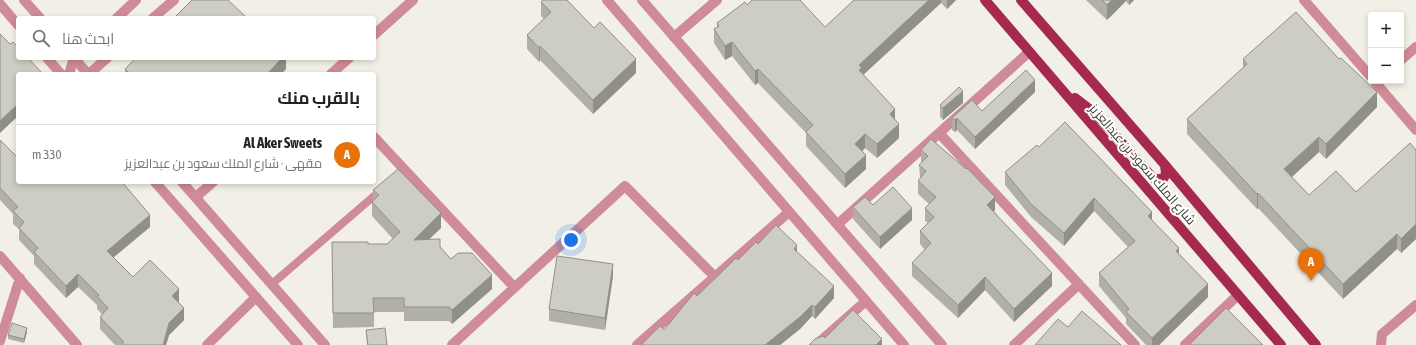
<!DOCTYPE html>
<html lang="ar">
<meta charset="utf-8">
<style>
:root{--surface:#fff;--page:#f6f6f6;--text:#222;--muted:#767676;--line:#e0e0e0;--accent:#7c3aed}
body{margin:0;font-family:"Asap Condensed",Cairo,sans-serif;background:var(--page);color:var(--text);direction:rtl}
.controls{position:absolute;right:12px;top:12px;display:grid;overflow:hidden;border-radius:4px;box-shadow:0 2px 6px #0003}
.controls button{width:36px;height:36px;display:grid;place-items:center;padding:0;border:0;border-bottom:1px solid var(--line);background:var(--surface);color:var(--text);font:20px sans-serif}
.you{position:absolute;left:571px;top:240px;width:14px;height:14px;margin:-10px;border:3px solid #fff;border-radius:50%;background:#1a73e8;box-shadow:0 0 0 6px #1a73e833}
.badge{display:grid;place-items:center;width:26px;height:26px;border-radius:50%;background:var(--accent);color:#fff;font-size:13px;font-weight:700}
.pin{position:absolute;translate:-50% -33px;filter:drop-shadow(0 1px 2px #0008)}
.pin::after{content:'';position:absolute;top:21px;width:14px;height:12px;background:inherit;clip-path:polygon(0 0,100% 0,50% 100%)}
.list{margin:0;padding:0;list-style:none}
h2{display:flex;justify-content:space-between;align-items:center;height:52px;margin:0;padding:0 16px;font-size:17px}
h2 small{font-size:13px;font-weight:400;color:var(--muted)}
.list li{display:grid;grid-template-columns:26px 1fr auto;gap:12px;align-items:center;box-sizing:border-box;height:60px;padding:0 16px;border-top:1px solid var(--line)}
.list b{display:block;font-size:15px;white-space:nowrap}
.list p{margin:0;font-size:13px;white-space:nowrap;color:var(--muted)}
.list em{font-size:13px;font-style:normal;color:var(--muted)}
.icon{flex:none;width:22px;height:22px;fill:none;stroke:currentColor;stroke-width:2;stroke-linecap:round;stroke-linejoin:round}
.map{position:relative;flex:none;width:1416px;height:345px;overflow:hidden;direction:ltr}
.search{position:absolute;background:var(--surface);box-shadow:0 2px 6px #0003;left:16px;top:16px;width:360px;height:44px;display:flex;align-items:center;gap:10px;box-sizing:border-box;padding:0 14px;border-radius:4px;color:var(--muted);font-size:15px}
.panel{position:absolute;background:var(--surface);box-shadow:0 2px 6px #0003;left:16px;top:72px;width:360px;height:112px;border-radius:4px;direction:rtl}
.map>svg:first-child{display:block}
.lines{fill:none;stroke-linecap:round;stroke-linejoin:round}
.service{stroke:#cf8b97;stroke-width:8}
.minor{stroke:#cf8b97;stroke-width:10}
.tertiary{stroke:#cf8b97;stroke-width:10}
.primary{stroke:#a62a4f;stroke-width:10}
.wall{fill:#b1b0a8}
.shaded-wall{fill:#909088}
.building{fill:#cecdc3;stroke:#909088}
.labels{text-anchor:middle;stroke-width:4;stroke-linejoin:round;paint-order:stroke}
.street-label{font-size:13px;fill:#3a3935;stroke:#fff}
</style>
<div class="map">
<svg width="1416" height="345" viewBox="0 0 1416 345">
<rect width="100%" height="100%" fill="#f2f0e6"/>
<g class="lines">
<path class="service" d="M272,284L381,190"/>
<path class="minor" d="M1304,0L1371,77
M374,35L413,0
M674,37L717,0
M1401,60L1416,47
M331,74L349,58
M1377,81L1375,82L1416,130
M939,133L1135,345
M374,137L514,287
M196,197L213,182
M838,224L1029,52
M0,256L77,345
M0,341L20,278
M207,345L256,297
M452,345L625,186L715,277
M637,345L789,212
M816,345L866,301
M1014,345L1079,284
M1185,345L1238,295
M1381,345L1382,334L1416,305"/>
<path class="tertiary" d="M24,0L40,18
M607,0L904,345
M642,0L942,345
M0,4L18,25
M117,18L136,0
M153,18L174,0
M47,58L61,74
M74,58L88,74
M69,74L74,58
M89,74L107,58
M155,182L298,345
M182,182L325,345"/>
<path class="primary" d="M985,0L1281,345
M1021,0L1165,165L1316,345
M1075,98L1097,115L1152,177L1155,179H1163L1166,174L1165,165"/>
</g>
<path class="wall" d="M854,0H956L947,9L941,3L863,75L895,120L899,138L877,158L865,148L862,151L866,169L845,188L806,146V133L758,83L755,85L732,56L725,60L714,43V29L717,27V23L747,5L825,27Z
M1086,0H1134L1129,5L1126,1L1107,20Z
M541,2L636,73L593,114L540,60L539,62L527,49V35L544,19L541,16Z
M286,58V69L281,74H125V69Z
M1243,59L1377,107L1326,159L1319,152L1292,177L1309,195L1356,192L1416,150V239L1401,253L1397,249L1343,299L1258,208L1257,209L1187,134V119L1243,68Z
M1035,92L975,149L957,130L955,132L952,130V118L982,111Z
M963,103L943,120L940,117V105Z
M0,140L18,182L150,227L113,257L133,277L179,302H178L184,320L169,335L166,345H115L100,329V317L102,314L97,309V305L78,287L66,298L34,264V256L19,240V229L13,224V214L0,200Z
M1039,147L1152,220L1179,254L1208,297L1159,345H1146L1126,324V318L1099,286V273L1128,247L1094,211L1064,246L1031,217L1005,185V172Z
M921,150L995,210L994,211L1052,286L1014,322L985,290L958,318L912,276V263L925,250L920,244V231L928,223L925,221V208L929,204L918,194V181L920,178L919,165L921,163Z
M373,190L441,228L429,239L440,247L451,259L492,289L452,324L449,321H404V312H374V327L333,328L332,242L368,244H387L393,239L372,216V202L373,201Z
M873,205L912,220L880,249L853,219V207Z
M758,244L797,252L834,298L815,319L812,316L800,329L780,345H641L664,330L697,296Z
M613,276L605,330L549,321V309Z
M366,330L387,345H367Z
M27,332L24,343L8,339V335Z"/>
<path class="shaded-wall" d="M929,0H941V3L862,76L859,84V65Z
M947,0H956L947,9Z
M1112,0H1126V1L1107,20V5Z
M1129,0H1134L1129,5Z
M732,42V56L725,60V46Z
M540,46V60L539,62V48Z
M282,58H286V69L281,74H267Z
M636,59V73L593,114V100Z
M758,69V83L755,85V71Z
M1035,80V92L975,149V137Z
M963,91V103L943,120V108Z
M1377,92V107L1326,159V144Z
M18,104V116L0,133V121Z
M895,109V123L890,114Z
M957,118V130L955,132V120Z
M899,124V138L877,158V144Z
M865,134V148L855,158V144Z
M1319,137V152L1284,184V169Z
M866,155V169L845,188V174Z
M1258,193V208L1257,209V194Z
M995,197V210L987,218V205Z
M1094,198V211L1064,246V233Z
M912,208V220L880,249V237Z
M1152,212V225L1148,216Z
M441,213V228L414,254V240Z
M150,215V227L107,263V251Z
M1416,224V239L1401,253V239Z
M1397,234V249L1343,299V284Z
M797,245V257L794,249Z
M1179,248V261L1176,251Z
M613,264V276L605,330V318Z
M1052,273V286L1014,322V309Z
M78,274V287L66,298V286Z
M492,275V289L452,324V310Z
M985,277V290L958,318V305Z
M1208,284V297L1159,345H1152V338Z
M834,286V298L815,319V307Z
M179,289V302L172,308V296Z
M812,305V316L800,329L780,345H765Z
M184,308V320L169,335L166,345H163L169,323Z
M27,328V332L24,343V339Z
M882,339V345H876Z"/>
<path class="building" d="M192,0H228L247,18H174Z
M543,0H567L594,28L600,22L636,59L593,100L540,46L539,48L527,35L551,12L541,2Z
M752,0H800L825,27L854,0H929L859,65L862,68L859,70L895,109L890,114L899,124L877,144L865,134L855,144L866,155L845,174L806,132L813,125L758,69L755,71L732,42L725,46L714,29L719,26L717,23L745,2L747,5Z
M1102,0H1112L1107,5Z
M1296,12L1339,59L1341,58L1377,92L1326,144L1319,137L1284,169L1309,195L1336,171L1356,192L1410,143L1416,150V224L1401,239L1397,234L1343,284L1258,193L1257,194L1187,119L1247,64L1243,59Z
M0,34L10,44L13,42L18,47V58H28L43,74H18V104L0,121Z
M136,58H282L267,74H130L125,69Z
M1026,70L1035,80L975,137L957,118L955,120L952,118L972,100L982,111Z
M959,87L963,91L943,108L940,105Z
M1065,122L1152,212L1148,216L1179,248L1176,251L1208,284L1152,338L1126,312L1129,309L1099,273L1135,241L1094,198L1064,233L1031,204L1005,172L1037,145L1039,147Z
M931,139L966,169L967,168L995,197L987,205L1052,273L1014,309L985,277L958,305L912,263L931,243L920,231L934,217L925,208L936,197L918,181L926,171L919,165L928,156L921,150Z
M0,140L18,158V182H122L150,215L107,251L133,277L150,260L179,289L172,296L184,308L169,323L163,345H123V341L100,317L108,308L97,296L99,295L78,274L66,286L34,252L38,248L19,228L24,222L13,211L18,207L0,188Z
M398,169L441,213L414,240L440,239V247L451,259L458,253H472L492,275L452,310L449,307H404V298H373L374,313H333L332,242H368V244H387L400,232L372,202L379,195L373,190Z
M893,187L912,208L880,237L853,207L865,197L873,205Z
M776,225L797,245L794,249L834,286L815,307L812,305L800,317L765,345H641L660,326L664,330L694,293L697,296L736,258L738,260L756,242L758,244Z
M557,256L613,264L605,318L549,309Z
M1226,308L1263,345H1189Z
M853,310L882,339L876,345H809L815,339L823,336L825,338Z
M1082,311L1121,345H1035L1058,319L1068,327Z
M12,323L27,328L24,339L8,335Z
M385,328L387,345H368L366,330Z"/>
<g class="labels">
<g class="street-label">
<text transform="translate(1143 164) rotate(49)" y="5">شارع الملك سعود بن عبدالعزيز</text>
</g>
</g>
</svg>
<div class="controls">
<button>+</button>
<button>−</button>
</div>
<div class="you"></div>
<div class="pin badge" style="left:1311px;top:281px;background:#e8710a">A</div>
<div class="search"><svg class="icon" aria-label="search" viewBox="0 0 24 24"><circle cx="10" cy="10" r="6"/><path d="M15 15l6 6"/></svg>ابحث هنا</div>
<section class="panel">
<h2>بالقرب منك<small></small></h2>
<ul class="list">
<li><span class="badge" style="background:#e8710a">A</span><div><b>Al Aker Sweets</b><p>مقهى · شارع الملك سعود بن عبدالعزيز</p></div><em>330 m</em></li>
</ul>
</section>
</div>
